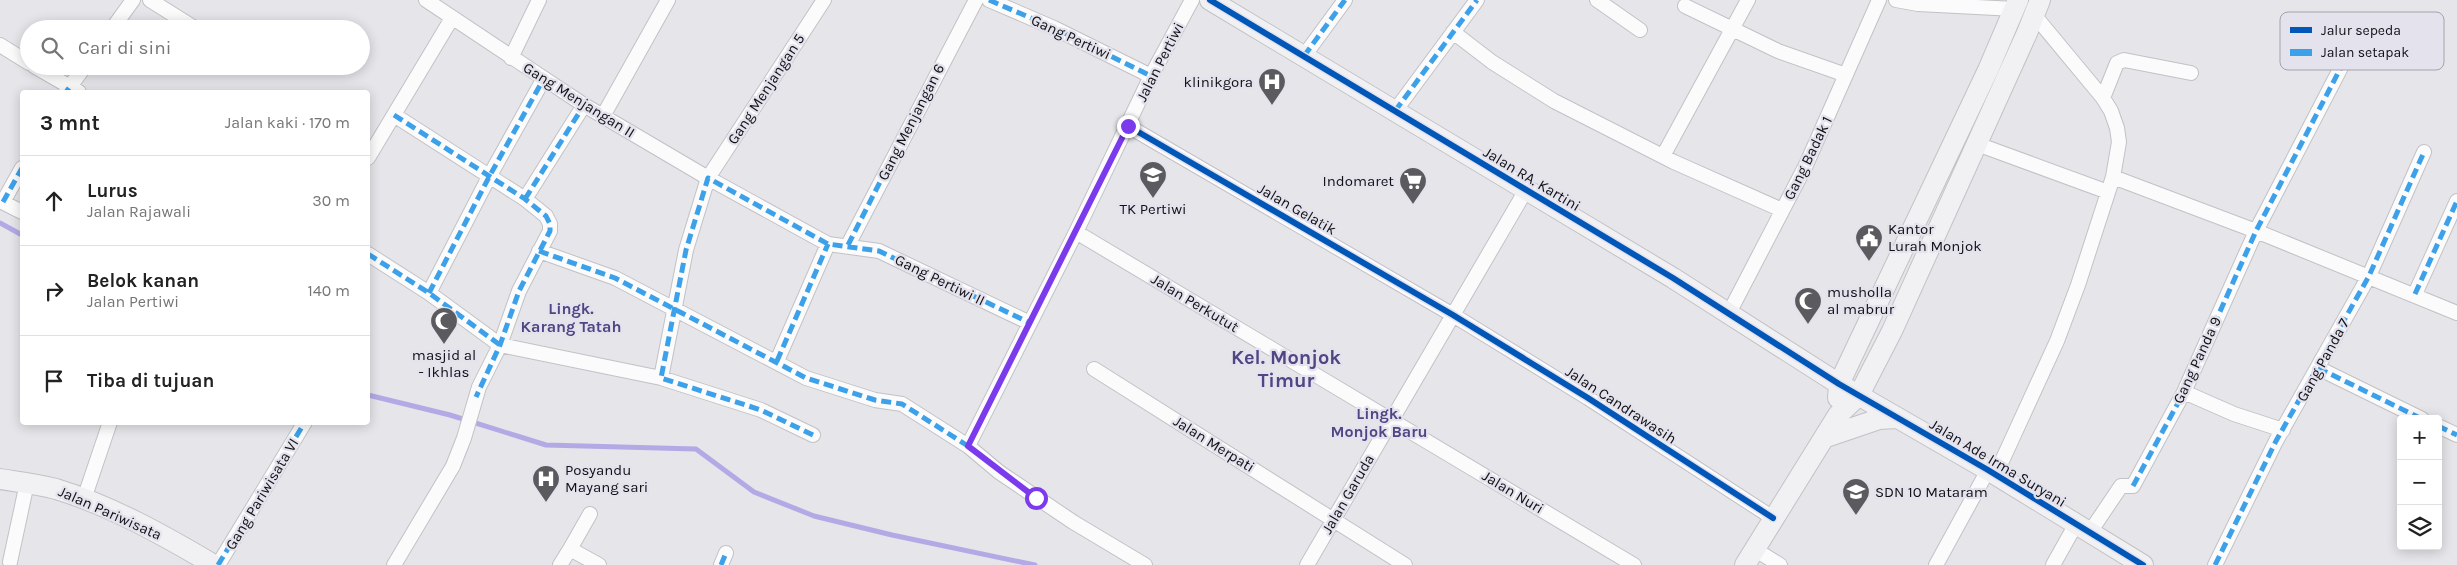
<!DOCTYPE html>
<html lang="id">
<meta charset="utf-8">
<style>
:root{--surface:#fff;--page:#f2f2f2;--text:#222;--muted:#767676;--line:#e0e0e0}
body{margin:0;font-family:Karla,sans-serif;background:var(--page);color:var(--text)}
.controls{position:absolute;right:15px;bottom:15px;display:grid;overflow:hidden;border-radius:5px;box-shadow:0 2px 12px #0003}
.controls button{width:45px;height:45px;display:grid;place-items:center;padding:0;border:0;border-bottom:1px solid var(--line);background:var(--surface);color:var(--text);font:25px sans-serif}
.stop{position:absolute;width:15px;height:15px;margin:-11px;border:4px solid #7c3aed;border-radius:50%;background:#fff}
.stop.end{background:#7c3aed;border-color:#fff;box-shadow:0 1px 5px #0008}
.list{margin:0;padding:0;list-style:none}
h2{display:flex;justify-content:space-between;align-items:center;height:65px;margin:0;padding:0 20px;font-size:21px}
h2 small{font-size:16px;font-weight:400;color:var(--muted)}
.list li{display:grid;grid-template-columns:32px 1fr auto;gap:15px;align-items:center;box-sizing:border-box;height:90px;padding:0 20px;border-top:1px solid var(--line)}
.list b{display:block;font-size:19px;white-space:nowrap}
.list p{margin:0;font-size:16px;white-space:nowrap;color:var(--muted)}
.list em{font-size:16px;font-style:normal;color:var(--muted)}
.icon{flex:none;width:28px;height:28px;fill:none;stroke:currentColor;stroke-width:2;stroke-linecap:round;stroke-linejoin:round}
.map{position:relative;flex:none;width:2457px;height:565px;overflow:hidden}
.search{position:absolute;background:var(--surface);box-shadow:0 2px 12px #0003;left:20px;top:20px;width:350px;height:55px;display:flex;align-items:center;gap:12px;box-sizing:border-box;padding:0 18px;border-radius:28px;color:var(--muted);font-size:19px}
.panel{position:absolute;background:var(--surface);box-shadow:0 2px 12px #0003;left:20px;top:90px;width:350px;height:335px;border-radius:5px}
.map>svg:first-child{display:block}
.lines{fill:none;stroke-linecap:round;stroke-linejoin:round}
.stream{stroke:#b3aae5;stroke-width:5}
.street-casing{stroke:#c2c2c6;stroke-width:16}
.secondary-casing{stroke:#c2c2c6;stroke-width:22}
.street{stroke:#fbfbfc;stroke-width:14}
.secondary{stroke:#f1f1f3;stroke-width:20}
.quiet{stroke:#3da1ea;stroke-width:5;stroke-dasharray:10 5;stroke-linecap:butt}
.cycleway-casing{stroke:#e3e2ed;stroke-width:9}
.cycleway{stroke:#0057b8;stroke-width:6}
.route{stroke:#7c3aed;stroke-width:6}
.labels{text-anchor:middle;stroke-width:4.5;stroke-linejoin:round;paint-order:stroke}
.street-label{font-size:15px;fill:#111014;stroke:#e3e2ed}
.poi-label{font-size:15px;fill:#111014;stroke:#e3e2ed;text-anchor:start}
.neighbourhood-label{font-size:16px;font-weight:bold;fill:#514583;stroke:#e3e2ed}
.district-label{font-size:20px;font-weight:bold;fill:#514583;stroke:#e3e2ed}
.key{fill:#e3e2ed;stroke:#a4a3ac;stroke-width:1}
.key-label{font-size:14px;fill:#111014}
</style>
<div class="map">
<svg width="2457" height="565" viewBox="0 0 2457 565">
<rect width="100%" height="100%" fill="#e5e5ea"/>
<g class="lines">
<path class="stream" d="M0,223L22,235
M368,395L450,415L546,445L696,449L754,492L814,516L892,535L1035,565"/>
<defs>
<path id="street" d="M150,0L196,29
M426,0L584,105L708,178L828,244L879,251L1030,323
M989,0L1054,28L1151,76
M1597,0L1640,30
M1896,0L1918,4L2015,9
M1685,6L1778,51L1846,75
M112,29L133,0
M1453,32L1492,62L1554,101L1674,162L1782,210
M0,45L29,63
M1304,56L1345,0
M511,58L539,0
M34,66L79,92
M66,92L85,66
M2103,98L2117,63L2124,60L2191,73
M1395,111L1477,0
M394,115L525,199L546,216L550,224V231L519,291L500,345L479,387L464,438L453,466L394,565
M603,116L668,0
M1128,126L1453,315L1588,398L1773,518
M1977,144L2108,192
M1663,156L1748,0
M368,158L452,18
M2113,177L2256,231L2457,313
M525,199L584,105
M0,201L22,212
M3,202L22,168
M1076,232L1634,565
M848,245L976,0
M539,251L615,278L806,378L875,400L902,404L968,446L999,472L1073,522L1145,565
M368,254L429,293L500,345L661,378L761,410L813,435
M429,293L489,177L543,80
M2415,294L2457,201
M1729,313L1806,165L1879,0
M777,361L828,244
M2318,368L2422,419
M1094,369L1405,565
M661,378L686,250L708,178L824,0
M2184,392L2234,414L2283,430
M2438,426L2457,435
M968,446L1076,232L1151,76L1192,0
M1996,474L2057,341L2078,285L2113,177L2119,142L2117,128L2111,111L2103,98L2035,16
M84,499L110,422
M2090,532L2121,486H2133L2184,392L2256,231L2365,21
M570,549L590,514
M1754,549L1780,565
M10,562L27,483
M218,565L305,422
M560,565L570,549L599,565
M721,565L726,553
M1307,565L1526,190
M1936,565L1988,470
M2053,565L2076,524
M2215,565L2276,441L2369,276L2424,152"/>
<path id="secondary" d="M1210,0L1673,278L1839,384L1988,470L2143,565
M1838,398L1839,384L1988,70L2018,0
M1826,437L1879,419L1897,418
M0,479C19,482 38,484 56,489C112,506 165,536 214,565
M1745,565L1838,415L1859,395L1892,331L2027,33L2040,0"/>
</defs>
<use href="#street" class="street-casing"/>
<use href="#secondary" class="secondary-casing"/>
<use href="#street" class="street"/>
<use href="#secondary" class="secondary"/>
<path class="quiet" d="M989,0L1054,28L1151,76
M1304,56L1345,0
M66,92L69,88
M1395,111L1477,0
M394,115L525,199L546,216L550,224V231L519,291L500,345L476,397
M525,199L584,105
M3,202L22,168
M848,245L881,180
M539,251L615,278L806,378L875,400L902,404L968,446
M368,254L429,293L500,345
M429,293L489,177L543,80
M2415,294L2457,201
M777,361L828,244
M2318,368L2422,419
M2438,426L2457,435
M813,435L761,410L661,378L686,250L708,178L828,244L879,251L1030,323
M2133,486L2184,392L2256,231L2365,21
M218,565L305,422
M721,565L726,553
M2215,565L2276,441L2369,276L2424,152"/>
<defs>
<path id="cycleway" d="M1210,0L1673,278L1839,384L1988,470L2143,565
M1128,126L1453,315L1588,398L1773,518"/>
</defs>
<use href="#cycleway" class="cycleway-casing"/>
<use href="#cycleway" class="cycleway"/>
</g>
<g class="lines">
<path class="route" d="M1036,498L968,446L1128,126"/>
</g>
<defs>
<symbol id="hospital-pin" viewBox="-11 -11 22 30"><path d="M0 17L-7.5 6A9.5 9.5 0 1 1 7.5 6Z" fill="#5b5b5f" stroke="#e3e2ed"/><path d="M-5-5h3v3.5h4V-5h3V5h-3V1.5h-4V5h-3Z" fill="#fff"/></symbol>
<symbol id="school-pin" viewBox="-11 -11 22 30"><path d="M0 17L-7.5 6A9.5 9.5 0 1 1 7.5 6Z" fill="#5b5b5f" stroke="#e3e2ed"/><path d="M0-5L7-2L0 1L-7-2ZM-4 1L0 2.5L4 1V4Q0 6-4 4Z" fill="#fff"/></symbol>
<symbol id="supermarket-pin" viewBox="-11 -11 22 30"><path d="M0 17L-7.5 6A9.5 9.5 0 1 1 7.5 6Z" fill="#5b5b5f" stroke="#e3e2ed"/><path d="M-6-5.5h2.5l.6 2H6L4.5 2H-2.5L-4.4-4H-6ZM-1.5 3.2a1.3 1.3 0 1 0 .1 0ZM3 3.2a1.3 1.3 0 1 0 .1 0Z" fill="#fff"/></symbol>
<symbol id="civic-pin" viewBox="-11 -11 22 30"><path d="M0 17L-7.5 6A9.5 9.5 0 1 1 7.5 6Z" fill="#5b5b5f" stroke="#e3e2ed"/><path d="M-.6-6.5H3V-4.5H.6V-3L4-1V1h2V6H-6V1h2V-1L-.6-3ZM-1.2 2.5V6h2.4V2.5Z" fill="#fff"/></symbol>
<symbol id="mosque-pin" viewBox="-11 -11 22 30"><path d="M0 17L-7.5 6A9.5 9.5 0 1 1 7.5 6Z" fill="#5b5b5f" stroke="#e3e2ed"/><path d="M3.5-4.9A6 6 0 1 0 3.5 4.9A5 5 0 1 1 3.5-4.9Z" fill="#fff"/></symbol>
</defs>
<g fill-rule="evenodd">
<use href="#hospital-pin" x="1256" y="66" width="32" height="43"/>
<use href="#school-pin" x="1137" y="159" width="32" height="43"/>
<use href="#supermarket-pin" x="1397" y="165" width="32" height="43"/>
<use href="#civic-pin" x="1853" y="222" width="32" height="43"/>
<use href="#mosque-pin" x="1792" y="285" width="32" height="43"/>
<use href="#mosque-pin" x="428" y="305" width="32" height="43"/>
<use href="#hospital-pin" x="530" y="463" width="32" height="43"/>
<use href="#school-pin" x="1840" y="476" width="32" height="43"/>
</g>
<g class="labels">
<g class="street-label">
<text transform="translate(1071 37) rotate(25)" y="5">Gang Pertiwi</text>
<text transform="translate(1160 62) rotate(-63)" y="5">Jalan Pertiwi</text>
<text transform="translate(766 89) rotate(-57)" y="5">Gang Menjangan 5</text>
<text transform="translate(579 100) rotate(32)" y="5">Gang Menjangan II</text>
<text transform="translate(911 122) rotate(-63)" y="5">Gang Menjangan 6</text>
<text transform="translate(1808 158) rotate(-64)" y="5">Gang Badak 1</text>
<text transform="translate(1532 179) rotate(31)" y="5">Jalan RA. Kartini</text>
<text transform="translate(1297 209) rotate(30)" y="5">Jalan Gelatik</text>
<text transform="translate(940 280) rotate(26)" y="5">Gang Pertiwi II</text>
<text transform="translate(1195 303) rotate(31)" y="5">Jalan Perkutut</text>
<text transform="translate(2197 360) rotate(-65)" y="5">Gang Panda 9</text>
<text transform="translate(2323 360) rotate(-61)" y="5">Gang Panda 7</text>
<text transform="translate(1621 405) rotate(33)" y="5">Jalan Candrawasih</text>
<text transform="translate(1214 444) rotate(32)" y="5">Jalan Merpati</text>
<text transform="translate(1998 463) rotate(31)" y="5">Jalan Ade Irma Suryani</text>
<text transform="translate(1513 492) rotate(31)" y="5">Jalan Nuri</text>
<text transform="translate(262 494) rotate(-59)" y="5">Gang Pariwisata VI</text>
<text transform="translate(1348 494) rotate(-60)" y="5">Jalan Garuda</text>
<text transform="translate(110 513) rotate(24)" y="5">Jalan Pariwisata</text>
</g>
<g class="poi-label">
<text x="1253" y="87" text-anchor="end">klinikgora</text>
<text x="1394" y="186" text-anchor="end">Indomaret</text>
<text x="1153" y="214" text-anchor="middle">TK Pertiwi</text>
<text x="1888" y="234">Kantor<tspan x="1888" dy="17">Lurah Monjok</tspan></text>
<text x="1827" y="297">musholla<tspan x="1827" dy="17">al mabrur</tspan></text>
<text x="444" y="360" text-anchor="middle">masjid al<tspan x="444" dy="17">- Ikhlas</tspan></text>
<text x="565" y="475">Posyandu<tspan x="565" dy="17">Mayang sari</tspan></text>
<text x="1875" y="497">SDN 10 Mataram</text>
</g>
<g class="neighbourhood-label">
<text x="571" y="314">Lingk.<tspan x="571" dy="18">Karang Tatah</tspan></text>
<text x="1379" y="419">Lingk.<tspan x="1379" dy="18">Monjok Baru</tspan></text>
</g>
<g class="district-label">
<text x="1286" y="364">Kel. Monjok<tspan x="1286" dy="23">Timur</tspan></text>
</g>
</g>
<rect x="2280" y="12" width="164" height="58" rx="8" class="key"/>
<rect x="2290" y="27" width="22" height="6" fill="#0057b8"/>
<rect x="2290" y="49" width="22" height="7" fill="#3da1ea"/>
<g class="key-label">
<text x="2321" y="35">Jalur sepeda</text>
<text x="2321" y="57">Jalan setapak</text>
</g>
</svg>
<div class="controls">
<button>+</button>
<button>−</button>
<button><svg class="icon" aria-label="layers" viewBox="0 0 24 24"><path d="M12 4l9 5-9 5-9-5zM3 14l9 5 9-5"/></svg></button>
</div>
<div class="stop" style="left:1036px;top:498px"></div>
<div class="stop end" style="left:1128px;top:126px"></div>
<div class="search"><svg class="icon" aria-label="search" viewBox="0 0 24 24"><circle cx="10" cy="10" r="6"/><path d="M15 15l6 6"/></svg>Cari di sini</div>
<section class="panel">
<h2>3 mnt<small>Jalan kaki · 170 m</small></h2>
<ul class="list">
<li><svg class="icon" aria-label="ahead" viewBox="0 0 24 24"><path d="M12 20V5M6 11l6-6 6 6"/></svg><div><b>Lurus</b><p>Jalan Rajawali</p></div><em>30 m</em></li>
<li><svg class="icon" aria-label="right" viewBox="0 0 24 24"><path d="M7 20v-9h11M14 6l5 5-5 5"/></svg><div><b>Belok kanan</b><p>Jalan Pertiwi</p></div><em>140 m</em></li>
<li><svg class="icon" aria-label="arrive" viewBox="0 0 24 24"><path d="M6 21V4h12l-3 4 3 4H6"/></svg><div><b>Tiba di tujuan</b></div></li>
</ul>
</section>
</div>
